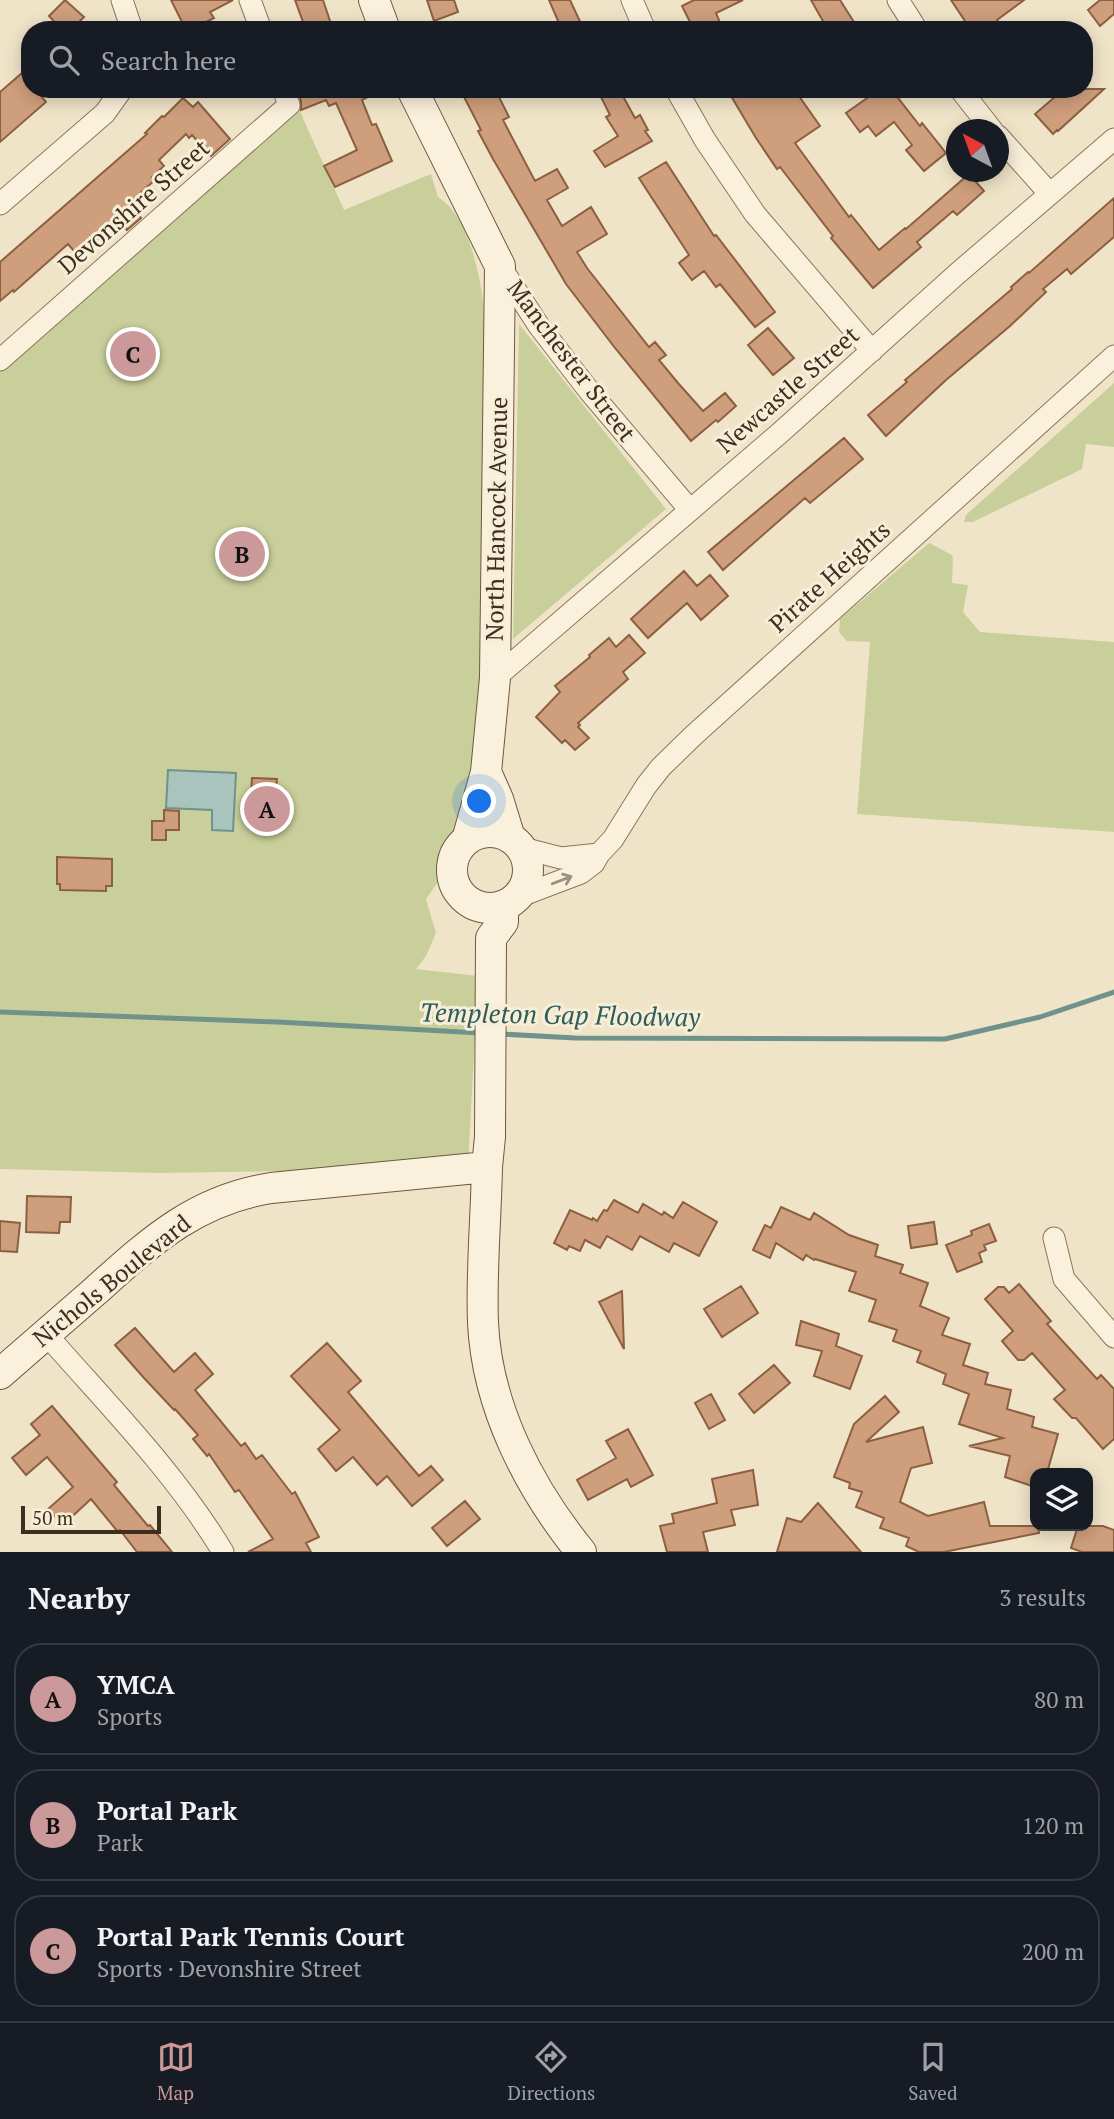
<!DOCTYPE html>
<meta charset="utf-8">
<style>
:root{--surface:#171b24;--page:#20242c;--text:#f1f3f6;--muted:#9ea1a6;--line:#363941;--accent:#cc999b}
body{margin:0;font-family:"PT Serif",serif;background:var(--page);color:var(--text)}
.controls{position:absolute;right:21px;bottom:21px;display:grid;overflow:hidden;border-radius:14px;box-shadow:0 4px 18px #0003}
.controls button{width:63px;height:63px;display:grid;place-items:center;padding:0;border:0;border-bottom:2px solid var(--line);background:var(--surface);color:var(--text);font:35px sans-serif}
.compass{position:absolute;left:946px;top:119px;width:63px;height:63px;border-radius:50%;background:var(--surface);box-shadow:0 4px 18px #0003;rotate:319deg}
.scale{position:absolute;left:21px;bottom:18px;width:140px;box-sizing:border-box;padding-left:7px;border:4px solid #3d2e20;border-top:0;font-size:19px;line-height:24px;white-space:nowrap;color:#3d2e20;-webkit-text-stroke:5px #f7eed8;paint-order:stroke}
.you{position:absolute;left:480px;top:802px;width:24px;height:24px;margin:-18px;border:5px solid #fff;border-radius:50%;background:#1a73e8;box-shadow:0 0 0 10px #1a73e833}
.badge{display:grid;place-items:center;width:46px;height:46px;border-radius:50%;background:var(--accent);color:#111;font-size:23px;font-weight:700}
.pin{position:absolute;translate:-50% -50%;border:4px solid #fff;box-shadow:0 2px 7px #0006}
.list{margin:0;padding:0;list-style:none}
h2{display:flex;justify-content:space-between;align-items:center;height:91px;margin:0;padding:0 28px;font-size:30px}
h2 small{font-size:23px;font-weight:400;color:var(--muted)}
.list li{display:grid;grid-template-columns:46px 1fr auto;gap:21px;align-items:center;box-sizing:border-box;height:112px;margin:0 14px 14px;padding:0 14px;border:2px solid var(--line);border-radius:28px}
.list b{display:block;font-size:26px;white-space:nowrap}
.list p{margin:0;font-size:23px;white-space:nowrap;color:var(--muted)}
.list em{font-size:23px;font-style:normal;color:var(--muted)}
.icon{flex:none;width:38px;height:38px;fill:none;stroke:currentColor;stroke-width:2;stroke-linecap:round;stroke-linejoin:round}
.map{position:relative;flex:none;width:1114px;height:1552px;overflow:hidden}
.search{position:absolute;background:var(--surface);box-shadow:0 4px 18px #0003;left:21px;right:21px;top:21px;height:77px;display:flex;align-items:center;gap:18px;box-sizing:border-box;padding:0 24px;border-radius:28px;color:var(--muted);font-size:26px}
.sheet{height:469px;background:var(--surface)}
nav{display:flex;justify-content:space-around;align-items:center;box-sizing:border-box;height:98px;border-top:2px solid var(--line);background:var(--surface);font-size:19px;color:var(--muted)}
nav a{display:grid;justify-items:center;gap:4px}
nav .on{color:var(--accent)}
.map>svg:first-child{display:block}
.green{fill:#c9cf9b}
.water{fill:#a9c4bc;stroke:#6f938a;stroke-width:2}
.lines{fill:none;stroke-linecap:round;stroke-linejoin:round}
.stream{stroke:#6f938a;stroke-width:5}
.building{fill:#cf9f7d;stroke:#8d5f41;stroke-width:2}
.street-casing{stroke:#8d765c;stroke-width:23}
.secondary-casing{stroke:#6f573f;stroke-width:32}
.street{stroke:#faf1dc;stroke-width:21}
.secondary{stroke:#faf1dc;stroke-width:30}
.oneway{stroke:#9c907e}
.labels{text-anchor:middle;stroke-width:6;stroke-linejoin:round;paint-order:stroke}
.street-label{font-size:24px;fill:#3d2e20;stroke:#f7eed8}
.water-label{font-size:26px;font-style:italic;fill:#2f5d5a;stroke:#f7eed8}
</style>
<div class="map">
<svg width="1114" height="1552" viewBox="0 0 1114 1552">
<rect width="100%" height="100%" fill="#f0e4c8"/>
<path class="green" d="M298,107L344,210L431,174L438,197C478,223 484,306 489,350L478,738L458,835L448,847L441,878L426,899L436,933L426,956L416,969L478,976L468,1168L159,1173L0,1169V370Z
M519,324L666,509L513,639Z
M1114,383V447L1086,444L1082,469L973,522H964L966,515Z
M929,543L952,555L953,559L952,583L968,585L963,612L980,632L1114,642V832L857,814L870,642L847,641L839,632L840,619Z"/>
<path class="water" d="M168,770L236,773L233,831L212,830V810L166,808Z"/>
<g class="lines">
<path class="stream" d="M0,1012L278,1022L480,1033
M501,1034L575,1038L945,1039L1040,1017L1114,992"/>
</g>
<path class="building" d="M65,0L84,17L71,30H62L49,16Z
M171,0H233L210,12L214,18L190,30H186Z
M295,0H323L333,30H306Z
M427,0H454L458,12L434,21Z
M549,0H570L584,30H562Z
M694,0H743L716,13L723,30H694L682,6Z
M811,0H840L859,30H828Z
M951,0H1024L997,20L1004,30H971Z
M1100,0H1114V14L1100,26L1088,10Z
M22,73L30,83V89H35L46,102L0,142V92Z
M297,89H382L362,100L372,125L376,124L392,161L335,187L324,166L357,150L336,103L329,106L326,100L301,110V101Z
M460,89H495L509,117L503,120L535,181L557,169L568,188L547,200L562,226L591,207L607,234L577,252L587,268L649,347L655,342L666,355L659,360L678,383L703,411L725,393L736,406L718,422L716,420L691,441L615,348L566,284L493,159L478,131L481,130Z
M597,89H619L635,118L640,115L648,130L645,131L652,141L605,167L594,151L618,136L606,117L610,115Z
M742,89H794L820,126L795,143L849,217L851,215L879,250L905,228L906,229L969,174L984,191L957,215L953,211L917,242L921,247L873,288L831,238L833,236L780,167L777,169L756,138L731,96Z
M880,89H891L920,126L922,123L946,153L924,171L906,150L912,145L894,122L876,136L868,126L860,132L846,113Z
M1064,89H1104L1058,131L1057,130L1053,134L1035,114Z
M183,98L193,107L198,102L230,139L211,156L192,135L189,138L186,134L159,160L164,166L152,177L155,180L128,204L141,218L127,230L119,221L95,242L97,244L80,258L68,244L14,292L13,290L0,301V262L147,134L145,133L162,116L164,117Z
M666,162L714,236L716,235L775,312L755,327L720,284L716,287L704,271L692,280L679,263L689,255L639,178Z
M1114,198V237L1071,274L1067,269L1043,289L1046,292L1010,326L946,380L886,436L868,415L907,382L905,380L1012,289L1011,287L1028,272L1029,273Z
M768,328L794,358L773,375L748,345Z
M844,438L863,459L810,503L805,498L723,570L708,552Z
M684,571L697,586L710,575L728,596L701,620L687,603L648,638L631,619Z
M629,635L645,653L623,672L628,679L578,723L580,725L578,727L589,738L575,750L565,740L562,743L536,717L560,692L555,686L590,657L589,655L609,638L616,647Z
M252,778L277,779L276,789L285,790L282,829L249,828Z
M164,810L179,811V830H166V840H152V821H164Z
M57,857L112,859V886H106V891L60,890V884H57Z
M27,1196L71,1197L70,1222H60L59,1233L26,1232Z
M614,1200L638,1213L643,1204L662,1215L664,1212L673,1218L683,1202L717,1222L699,1256L674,1243L669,1252L640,1236L632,1250L607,1236L600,1248L585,1240L580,1251L569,1246L567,1250L554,1243L570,1210L592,1220L593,1218L597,1221L604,1210L607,1211Z
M781,1207L810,1220L814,1213L849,1235L878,1245L875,1256L903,1265L900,1273L928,1283L920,1306L949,1318L942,1335L970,1344L963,1365L988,1373L985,1384L1011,1390L1007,1409L1034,1417L1032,1427L1058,1434L1047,1473H1035V1487L1005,1477L1010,1456L969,1446L1003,1438L959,1424L969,1394L943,1384L946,1374L917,1362L921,1351L893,1341L897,1330L869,1321L876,1300L849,1291L856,1272L815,1259L814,1260L806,1255L803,1260L776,1243L770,1258L753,1250L765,1225L771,1228Z
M0,1221L20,1223L17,1252L0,1251Z
M934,1222L937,1244L911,1248L908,1226Z
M989,1224L996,1241L984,1245L986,1250L979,1253L982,1262L957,1272L946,1245L972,1235L971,1231Z
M1019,1284L1051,1321L1047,1324L1097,1379L1101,1375L1114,1389V1439L1103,1449L1076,1418H1072L1054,1399L1065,1390L1032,1353L1024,1360H1018L1002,1341L1013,1331L985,1299L998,1287H1004L1009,1293Z
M741,1286L758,1313L722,1337L704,1309Z
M622,1291L624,1349L599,1302Z
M801,1321L839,1334L836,1346L862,1356L850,1389L814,1376L822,1351L796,1345Z
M135,1328L174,1372L195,1353L213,1374L195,1390L241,1446L245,1443L256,1459L262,1455L292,1494L295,1492L319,1537L306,1543L311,1552H248L273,1539L239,1490L235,1492L209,1454L207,1456L193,1439L198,1435L175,1409L174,1410L144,1378L115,1345Z
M327,1343L361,1381L348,1392L419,1476L431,1466L443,1480L412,1506L387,1476L377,1485L353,1457L336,1471L318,1449L340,1430L291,1376Z
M774,1365L790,1383L754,1413L739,1394Z
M711,1394L725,1420L709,1429L695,1403Z
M885,1396L899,1412L866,1442L923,1427L932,1463L911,1468L900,1502L928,1516L984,1502L990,1526H1038L1039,1533L944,1552H919L906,1546L909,1538L880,1528L884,1518L856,1507L862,1492L849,1488L850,1483L834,1477L854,1424Z
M52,1406L117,1482L114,1485L148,1526L150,1525L172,1552H137L120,1530L118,1532L91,1499L63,1525L48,1509L73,1487L47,1457L26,1475L12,1458L40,1435L31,1424Z
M628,1429L653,1475L631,1487L627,1479L588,1500L577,1480L616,1458L606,1441Z
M753,1470L758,1505L731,1510L735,1525L703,1532L708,1552H667L660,1526L674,1523L672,1514L717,1503L712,1479Z
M465,1501L480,1519L447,1546L432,1528Z
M818,1503L861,1552H777L787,1518L801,1522Z
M1078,1526H1103L1114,1530V1552H1082L1071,1548Z"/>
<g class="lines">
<defs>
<path id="street" d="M122,0L132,30
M250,0L261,30
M632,0L645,30
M898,0L917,30
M676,89L705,140L755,214L872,351
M960,89L992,130
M998,136L1050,194
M0,204L105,113L122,89
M500,266L539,326L590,392L690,510
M0,360L289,105L283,89
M495,678L781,432L958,273L1114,139
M522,848L561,858L599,854
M518,897L581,873L594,863L599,854L613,839L646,786L661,767L694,735L1114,356
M1054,1238L1064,1279L1114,1337
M46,1334C107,1404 175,1472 223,1552"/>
<path id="secondary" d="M374,0L385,30
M412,89L500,266L495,678L486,772L467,840
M486,772L498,799L510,838
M452 870a38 38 0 1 1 76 0a38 38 0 1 1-76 0Z
M487,1167L490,1137L491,938L503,922V906
M0,1374C31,1347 62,1320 93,1293C149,1243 194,1200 271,1188L487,1167C486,1218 481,1273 483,1323C487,1407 529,1488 581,1552"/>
</defs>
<use href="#street" class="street-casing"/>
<use href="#secondary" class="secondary-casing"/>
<use href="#street" class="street"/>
<use href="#secondary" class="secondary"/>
</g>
<defs><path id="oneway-shaft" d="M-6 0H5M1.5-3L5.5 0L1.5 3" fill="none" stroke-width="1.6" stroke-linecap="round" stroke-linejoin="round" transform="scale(1.75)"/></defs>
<use class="oneway" href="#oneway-shaft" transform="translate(562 880) rotate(-21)"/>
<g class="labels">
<g class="street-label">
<text transform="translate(134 207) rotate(-41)" y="8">Devonshire Street</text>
<text transform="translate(571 361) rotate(53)" y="8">Manchester Street</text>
<text transform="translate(788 390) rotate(-41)" y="8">Newcastle Street</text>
<text transform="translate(497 519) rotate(-89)" y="8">North Hancock Avenue</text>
<text transform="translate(830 577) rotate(-42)" y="8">Pirate Heights</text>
<text transform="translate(112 1281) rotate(-39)" y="8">Nichols Boulevard</text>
</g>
<g class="water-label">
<text transform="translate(560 1015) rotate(1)" y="9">Templeton Gap Floodway</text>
</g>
</g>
</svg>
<div class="controls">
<button><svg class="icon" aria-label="layers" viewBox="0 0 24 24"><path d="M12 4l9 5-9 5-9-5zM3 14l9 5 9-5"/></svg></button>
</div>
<svg class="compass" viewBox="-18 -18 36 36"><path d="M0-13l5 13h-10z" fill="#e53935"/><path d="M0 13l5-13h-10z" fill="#9ea1a6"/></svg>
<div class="scale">50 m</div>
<div class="you"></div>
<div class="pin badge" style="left:267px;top:809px">A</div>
<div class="pin badge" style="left:242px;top:554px">B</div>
<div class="pin badge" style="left:133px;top:354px">C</div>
<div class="search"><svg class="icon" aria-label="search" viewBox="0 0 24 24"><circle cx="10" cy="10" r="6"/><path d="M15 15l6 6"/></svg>Search here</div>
</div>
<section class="sheet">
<h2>Nearby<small>3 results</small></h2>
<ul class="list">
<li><span class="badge">A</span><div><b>YMCA</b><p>Sports</p></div><em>80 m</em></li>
<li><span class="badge">B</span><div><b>Portal Park</b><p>Park</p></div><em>120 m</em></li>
<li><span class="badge">C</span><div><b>Portal Park Tennis Court</b><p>Sports · Devonshire Street</p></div><em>200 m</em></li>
</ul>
</section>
<nav>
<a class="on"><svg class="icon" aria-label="map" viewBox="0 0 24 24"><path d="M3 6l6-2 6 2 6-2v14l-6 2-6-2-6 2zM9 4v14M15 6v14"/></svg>Map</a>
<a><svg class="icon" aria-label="directions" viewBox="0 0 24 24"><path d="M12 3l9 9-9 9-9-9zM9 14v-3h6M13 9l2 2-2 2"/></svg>Directions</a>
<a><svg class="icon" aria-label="saved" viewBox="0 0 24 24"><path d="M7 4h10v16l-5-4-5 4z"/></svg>Saved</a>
</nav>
